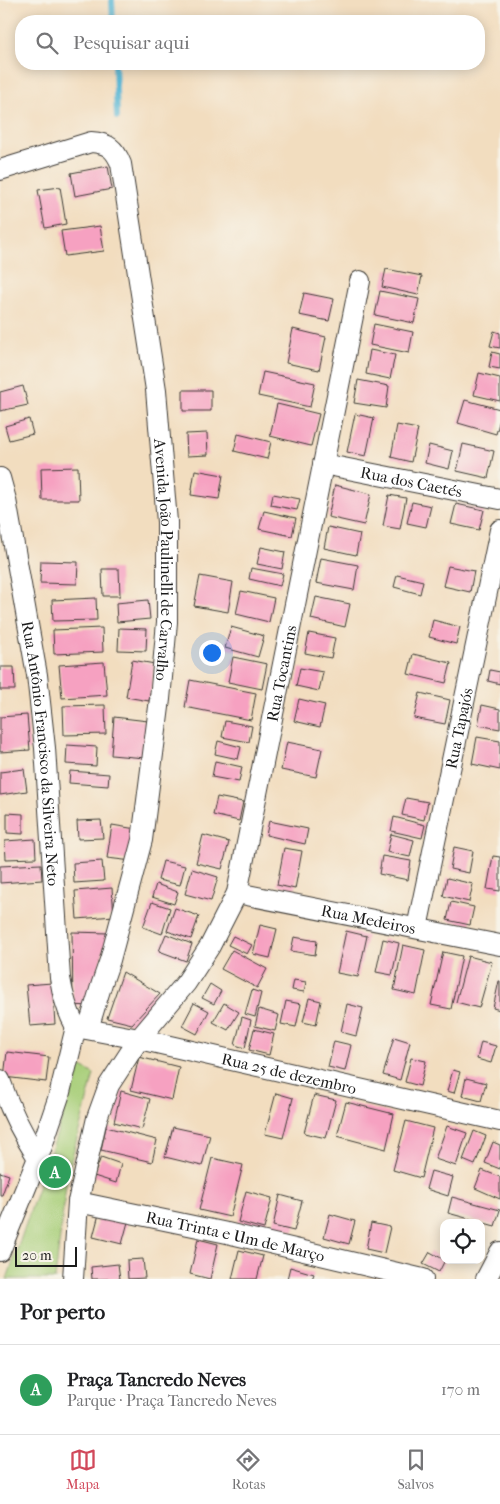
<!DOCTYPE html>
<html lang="pt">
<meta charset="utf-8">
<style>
:root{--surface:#fff;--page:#f2f2f2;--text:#202124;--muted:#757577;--line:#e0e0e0;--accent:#d1495b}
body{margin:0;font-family:"IM FELL French Canon",serif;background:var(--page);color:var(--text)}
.controls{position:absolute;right:15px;bottom:15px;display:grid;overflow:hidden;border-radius:10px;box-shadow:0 2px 12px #0003}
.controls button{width:45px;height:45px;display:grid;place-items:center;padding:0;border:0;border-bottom:1px solid var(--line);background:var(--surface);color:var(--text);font:25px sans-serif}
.scale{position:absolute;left:15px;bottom:12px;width:62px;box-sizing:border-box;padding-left:5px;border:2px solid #1c1c1c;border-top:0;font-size:14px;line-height:18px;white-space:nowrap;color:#1c1c1c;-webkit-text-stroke:4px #f7f3e8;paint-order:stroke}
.you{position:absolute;left:211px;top:652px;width:18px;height:18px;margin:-12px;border:4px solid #fff;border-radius:50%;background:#1a73e8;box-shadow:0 0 0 8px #1a73e833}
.badge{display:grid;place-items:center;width:32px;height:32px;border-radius:50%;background:var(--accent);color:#fff;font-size:16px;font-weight:700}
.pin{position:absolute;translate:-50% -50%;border:2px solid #fff;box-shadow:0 1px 5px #0006}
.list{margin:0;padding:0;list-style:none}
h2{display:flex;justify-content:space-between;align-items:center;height:65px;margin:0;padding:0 20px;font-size:21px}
h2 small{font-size:16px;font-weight:400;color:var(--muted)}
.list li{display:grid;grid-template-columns:32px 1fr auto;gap:15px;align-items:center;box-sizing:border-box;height:90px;padding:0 20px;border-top:1px solid var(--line)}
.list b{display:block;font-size:19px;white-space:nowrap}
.list p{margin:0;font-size:16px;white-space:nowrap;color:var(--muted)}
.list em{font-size:16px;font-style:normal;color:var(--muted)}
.icon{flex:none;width:28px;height:28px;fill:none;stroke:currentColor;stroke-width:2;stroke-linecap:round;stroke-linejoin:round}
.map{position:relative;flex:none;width:500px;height:1279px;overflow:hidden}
.search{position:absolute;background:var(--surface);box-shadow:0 2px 12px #0003;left:15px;right:15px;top:15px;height:55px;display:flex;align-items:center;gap:12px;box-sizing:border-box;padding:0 18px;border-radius:20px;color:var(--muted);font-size:19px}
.sheet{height:155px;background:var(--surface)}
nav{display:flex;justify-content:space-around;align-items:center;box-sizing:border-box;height:70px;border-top:1px solid var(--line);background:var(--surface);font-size:14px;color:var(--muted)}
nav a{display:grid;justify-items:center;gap:2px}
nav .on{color:var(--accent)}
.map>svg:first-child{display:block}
.green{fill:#a9cf7a;stroke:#62764b}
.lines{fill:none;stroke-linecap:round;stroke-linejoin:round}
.stream{stroke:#56b6d4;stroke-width:6}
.building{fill:#f6a1c1}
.minor-casing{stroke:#3c3934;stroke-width:22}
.minor{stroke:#fff;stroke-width:20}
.labels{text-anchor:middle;stroke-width:4;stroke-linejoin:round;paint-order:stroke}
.street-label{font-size:16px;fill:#1c1c1c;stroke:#f7f3e8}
</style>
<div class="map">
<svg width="500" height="1279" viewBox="0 0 500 1279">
<rect width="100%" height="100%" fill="#f7f3e8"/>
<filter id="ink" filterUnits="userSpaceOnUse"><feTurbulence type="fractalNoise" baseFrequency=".02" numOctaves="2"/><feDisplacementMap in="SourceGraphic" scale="10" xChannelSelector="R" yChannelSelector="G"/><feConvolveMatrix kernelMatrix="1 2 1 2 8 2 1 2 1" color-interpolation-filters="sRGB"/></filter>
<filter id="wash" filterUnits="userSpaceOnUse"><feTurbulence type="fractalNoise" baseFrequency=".0096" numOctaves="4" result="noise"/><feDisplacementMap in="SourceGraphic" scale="20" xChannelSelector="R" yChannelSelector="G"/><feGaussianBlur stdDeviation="1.12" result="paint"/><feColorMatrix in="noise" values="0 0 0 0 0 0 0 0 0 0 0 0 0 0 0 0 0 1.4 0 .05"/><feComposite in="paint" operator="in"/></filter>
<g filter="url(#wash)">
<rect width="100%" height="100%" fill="#f2ddbf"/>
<path class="green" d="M80,1066L94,1074L67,1176L55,1279H7Z"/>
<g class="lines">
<path class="stream" d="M112,0L113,21
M115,64L117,117"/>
</g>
<g id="blocks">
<path class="building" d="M108,166L112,189L75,196L71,173Z
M60,187L66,224L45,228L38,190Z
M100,226L104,251L65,256L61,231Z
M386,269L422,276L418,295L382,287Z
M380,291L419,299L414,323L375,315Z
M304,293L334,299L329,321L299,315Z
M374,324L413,332L409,353L370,345Z
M293,329L326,337L319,370L286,363Z
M494,331L500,333V348L490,346Z
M370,350L395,355L390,379L366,374Z
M492,352L500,354V369L489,367Z
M263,372L315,383L310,407L258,396Z
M479,373L500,378V401L474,395Z
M358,380L389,386L386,408L354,403Z
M23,386L28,405L0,411V392Z
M183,390H211V411H183Z
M465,400L500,409V419L496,434L458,423Z
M277,404L319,414L311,446L270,436Z
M355,414L374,418L366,456L347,452Z
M29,419L33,434L9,440L5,426Z
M397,425L418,429L411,462L391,457Z
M207,433L208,455L187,456L186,434Z
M238,434L271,442L267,459L234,451Z
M463,444L494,451L488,478L457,471Z
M429,445L453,451L449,469L425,463Z
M78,467L79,500H42L41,468Z
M195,470L223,475L219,499L191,495Z
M335,485L371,494L364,525L328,517Z
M273,494L300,499L297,510L271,505Z
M389,495L406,498L400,529L383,526Z
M412,502L431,506L426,527L407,523Z
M456,504L484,510L479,530L451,524Z
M264,511L296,518L292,536L259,529Z
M328,527L360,534L356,555L324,548Z
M261,547L285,552L282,569L257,564Z
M321,558L358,565L354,590L316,583Z
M41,561L78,562L77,584L40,583Z
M448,566L474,571L470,592L443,586Z
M251,568L283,574L280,586L249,579Z
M102,569H119L120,596H103Z
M397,575L423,581L420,594L394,587Z
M200,576L233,582L228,612L194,606Z
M241,591L274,598L269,622L236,614Z
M316,597L350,604L345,627L311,619Z
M96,598L97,620L53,621L52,600Z
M148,600L150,619L117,622L116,603Z
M433,620L460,627L456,644L429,637Z
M231,627L264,636L258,657L225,648Z
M102,628L103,652L54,654L53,630Z
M119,628L147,629L146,651L118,650Z
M309,633L335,638L331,658L305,653Z
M413,654L451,663L446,683L408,674Z
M233,657L267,664L262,689L228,682Z
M132,660L155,664L149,701L126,697Z
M104,662L107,695L62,698L59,665Z
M0,667H14L15,690H0Z
M300,668L323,672L319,691L296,686Z
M490,670L500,672V684L488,681Z
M190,680L256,693L251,720L185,707Z
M420,693L450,700L445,724L414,718Z
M299,699L325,705L320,727L294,721Z
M105,705L106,734L64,735L63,706Z
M482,705L500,709V729L478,725Z
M27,715L30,750L0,752V717Z
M114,717L148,721L145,758L111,755Z
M225,721L252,726L249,742L222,737Z
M477,737L500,741V770L472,764Z
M218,741L241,747L238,759L215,754Z
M287,742L322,749L316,777L281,770Z
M67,745L97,747L96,766L66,764Z
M215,761L242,767L239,782L212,777Z
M24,769L27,791L0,795V772Z
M70,771L109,774L108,786L69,783Z
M217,797L243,802L239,821L213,815Z
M406,798L428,802L424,820L402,815Z
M7,813L23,814V834L7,833Z
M394,817L425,825L422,838L391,831Z
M101,820L103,838L78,839L77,821Z
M269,821L308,829L305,844L266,835Z
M112,825L136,829L132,861L107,858Z
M391,834L414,840L410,857L387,852Z
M203,835L229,842L222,869L196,863Z
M35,839L36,858L6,859L5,841Z
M454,847L473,851L469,873L450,869Z
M284,848L302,851L295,889L277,885Z
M382,856L411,861L408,880L379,874Z
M493,856L500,857V891L487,889Z
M102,861L104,881L74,883L73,863Z
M163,861L185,866L180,885L158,880Z
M41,864L42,880L0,883V866Z
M192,869L218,877L211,901L185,894Z
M447,878L473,884L469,902L443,896Z
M156,884L178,892L174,904L152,897Z
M112,888L114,916L77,919L75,891Z
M152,902L170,908L162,934L143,927Z
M451,902L474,907L470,925L447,920Z
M175,908L199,916L191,939L167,931Z
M260,925L277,929L270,958L253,954Z
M346,931L367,936L358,977L337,973Z
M72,932L108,933L89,1006L73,1005Z
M166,934L192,944L186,961L159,951Z
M233,936L252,945L247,954L228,945Z
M294,937L317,941L315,955L291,951Z
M383,939L399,943L392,975L376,972Z
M403,945L425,950L416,995L394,990Z
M232,950L267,969L257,988L221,969Z
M443,952L462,956L451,1009L431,1005Z
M468,956L492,962L479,1008L456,1002Z
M123,972L160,994L132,1024L107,1018Z
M294,980L306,982L304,992L292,990Z
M499,981H500V1010L493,1008Z
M52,983L55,1024L30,1026L26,985Z
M210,984L221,991L214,1004L202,998Z
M252,990L261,993L255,1017L245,1014Z
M309,998L321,1001L316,1025L303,1022Z
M286,1001L301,1004L296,1027L281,1024Z
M194,1003L209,1011L197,1034L182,1026Z
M224,1003L239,1012L228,1030L213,1022Z
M347,1004L363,1008L356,1036L341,1032Z
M259,1009L279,1015L275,1031L255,1026Z
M242,1017L251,1020L245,1048L235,1045Z
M254,1029L274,1034L269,1055L249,1050Z
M394,1037L410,1042L400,1080L383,1075Z
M334,1041L351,1045L345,1071L328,1067Z
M481,1042L496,1046L491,1063L477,1059Z
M7,1052L49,1057L46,1082L4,1077Z
M139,1057L179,1067L172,1100L131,1090Z
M411,1058L426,1061L420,1086L405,1082Z
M453,1070L460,1072L454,1093L447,1091Z
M466,1078L486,1083L481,1101L462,1096Z
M121,1091L150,1099L142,1129L114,1122Z
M276,1093L293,1098L283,1138L265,1134Z
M314,1095L336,1100L326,1138L304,1133Z
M346,1102L394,1114L386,1149L337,1136Z
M406,1121L433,1128L421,1178L393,1170Z
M447,1126L467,1133L456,1166L435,1159Z
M106,1127L157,1140L152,1162L101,1150Z
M173,1127L210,1135L202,1166L165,1157Z
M474,1131L486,1136L475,1165L463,1160Z
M493,1142L500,1145V1169L485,1163Z
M101,1157L121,1164L116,1183L94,1176Z
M212,1158L243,1165L230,1217L199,1210Z
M482,1170L500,1177V1199L475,1188Z
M431,1171L453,1177L448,1196L426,1189Z
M0,1172L9,1175L2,1195H0Z
M246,1191L272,1198L264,1229L238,1222Z
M280,1195L302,1201L294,1231L273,1226Z
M452,1197L500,1210L495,1226L448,1213Z
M99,1214L128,1222L122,1244L93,1237Z
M330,1214L355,1221L349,1244L324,1237Z
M371,1223L390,1227L384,1253L366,1249Z
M198,1239L218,1244L210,1279L190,1274Z
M239,1250L263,1256L257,1279H232Z
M430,1252L445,1260L439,1272L423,1264Z
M143,1259L145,1278L128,1279L127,1260Z
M118,1264L120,1279H92L91,1267Z
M290,1267L314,1274L312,1279H287Z"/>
</g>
</g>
<g filter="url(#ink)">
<use href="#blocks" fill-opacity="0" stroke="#3c3934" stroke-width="1"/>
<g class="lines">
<defs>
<g id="minor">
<path id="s1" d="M0,170L91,142C108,143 115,149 121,164L156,390L167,522V622L160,699L142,840L110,960L102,983L88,1029"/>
<path id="s2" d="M323,464L500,499"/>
<path id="s3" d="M0,478L6,500L37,675L45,748L60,978C63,997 67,1011 76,1027"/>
<path id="s4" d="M237,893L500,945"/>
<path id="s5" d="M417,928L500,530"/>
<path id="s6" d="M76,1027L139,1039L500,1121"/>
<path d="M0,1080C9,1108 22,1133 38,1158"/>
<path id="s7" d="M78,1202L227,1233L423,1279"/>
<path d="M0,1251L38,1158L59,1096L76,1027"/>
<path id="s8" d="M73,1279L78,1202L97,1118L109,1085L139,1039L186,983L210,946L237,893L360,281"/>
<path d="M486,1279L500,1252"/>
</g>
</defs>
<use href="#minor" class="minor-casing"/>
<use href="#minor" class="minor"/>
</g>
</g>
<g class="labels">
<g class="street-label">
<text dy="6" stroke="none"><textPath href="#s2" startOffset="90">Rua dos Caetés</textPath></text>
<text dy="6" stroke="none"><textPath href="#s1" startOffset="534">Avenida João Paulinelli de Carvalho</textPath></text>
<text dy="6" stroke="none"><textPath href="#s8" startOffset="654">Rua Tocantins</textPath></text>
<text dy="6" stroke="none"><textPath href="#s5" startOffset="204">Rua Tapajós</textPath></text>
<text dy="6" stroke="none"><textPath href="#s3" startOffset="279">Rua Antônio Francisco da Silveira Neto</textPath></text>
<text dy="6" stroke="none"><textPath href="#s4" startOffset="134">Rua Medeiros</textPath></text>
<text dy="6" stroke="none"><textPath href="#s6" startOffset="218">Rua 25 de dezembro</textPath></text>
<text dy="6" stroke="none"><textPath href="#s7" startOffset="161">Rua Trinta e Um de Março</textPath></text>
</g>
</g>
</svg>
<div class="controls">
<button><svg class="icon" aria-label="locate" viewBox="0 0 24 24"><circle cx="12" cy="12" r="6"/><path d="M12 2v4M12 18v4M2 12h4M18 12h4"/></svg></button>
</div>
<div class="scale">20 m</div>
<div class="you"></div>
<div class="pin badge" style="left:55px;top:1172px;background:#2e9e5b">A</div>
<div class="search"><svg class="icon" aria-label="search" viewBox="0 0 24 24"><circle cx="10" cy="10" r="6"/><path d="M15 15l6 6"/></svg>Pesquisar aqui</div>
</div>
<section class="sheet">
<h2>Por perto<small></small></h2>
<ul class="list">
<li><span class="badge" style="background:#2e9e5b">A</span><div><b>Praça Tancredo Neves</b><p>Parque · Praça Tancredo Neves</p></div><em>170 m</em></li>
</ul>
</section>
<nav>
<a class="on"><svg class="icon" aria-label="map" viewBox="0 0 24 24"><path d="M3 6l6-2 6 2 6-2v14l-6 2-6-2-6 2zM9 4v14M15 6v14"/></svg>Mapa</a>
<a><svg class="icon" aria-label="directions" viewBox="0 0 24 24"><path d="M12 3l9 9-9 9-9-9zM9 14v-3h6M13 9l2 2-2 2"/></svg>Rotas</a>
<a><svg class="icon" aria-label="saved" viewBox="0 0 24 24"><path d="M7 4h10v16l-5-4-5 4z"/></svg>Salvos</a>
</nav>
